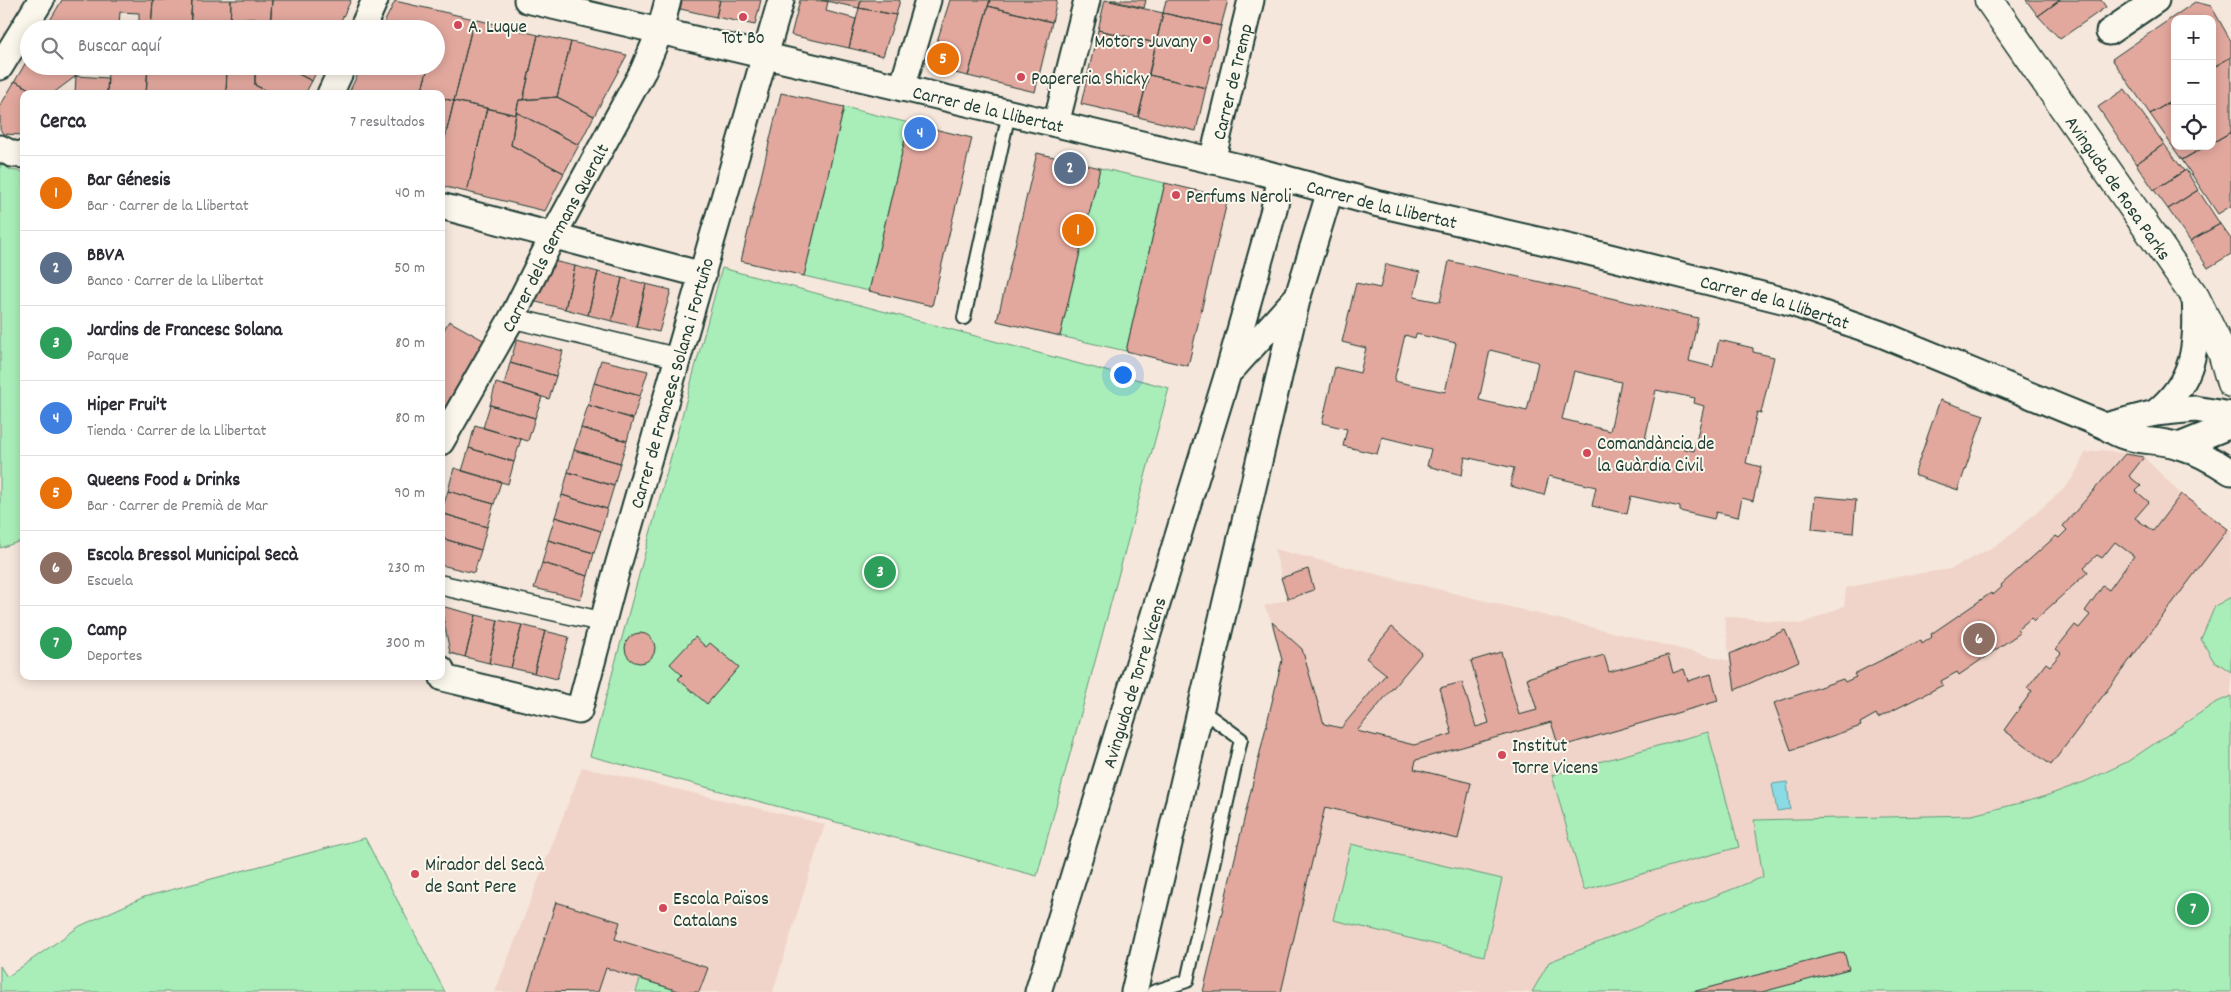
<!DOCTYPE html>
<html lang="es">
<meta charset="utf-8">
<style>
:root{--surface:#fff;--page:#f7f7f7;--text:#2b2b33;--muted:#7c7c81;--line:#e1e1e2;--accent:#d93025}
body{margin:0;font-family:Dekko,sans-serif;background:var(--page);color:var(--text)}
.controls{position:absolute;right:15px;top:15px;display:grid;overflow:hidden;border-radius:10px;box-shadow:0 2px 12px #0003}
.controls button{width:45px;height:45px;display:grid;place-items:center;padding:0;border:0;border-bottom:1px solid var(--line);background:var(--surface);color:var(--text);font:25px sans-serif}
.you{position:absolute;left:1122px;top:374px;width:18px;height:18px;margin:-12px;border:4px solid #fff;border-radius:50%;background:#1a73e8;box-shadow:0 0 0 8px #1a73e833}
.badge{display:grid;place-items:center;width:32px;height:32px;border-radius:50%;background:var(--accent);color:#fff;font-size:16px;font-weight:700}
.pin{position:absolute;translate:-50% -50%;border:2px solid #fff;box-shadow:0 1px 5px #0006}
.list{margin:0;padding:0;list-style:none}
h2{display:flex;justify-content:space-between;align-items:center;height:65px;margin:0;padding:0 20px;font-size:21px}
h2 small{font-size:16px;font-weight:400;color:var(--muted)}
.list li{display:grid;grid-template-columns:32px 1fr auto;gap:15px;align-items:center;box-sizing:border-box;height:75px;padding:0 20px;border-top:1px solid var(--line)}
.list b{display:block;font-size:19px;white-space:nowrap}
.list p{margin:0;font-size:16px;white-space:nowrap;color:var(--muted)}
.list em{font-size:16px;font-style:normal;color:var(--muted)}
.icon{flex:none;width:28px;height:28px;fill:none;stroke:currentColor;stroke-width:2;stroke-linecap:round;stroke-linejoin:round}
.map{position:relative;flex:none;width:2231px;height:992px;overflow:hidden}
.search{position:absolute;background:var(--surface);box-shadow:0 2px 12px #0003;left:20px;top:20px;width:425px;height:55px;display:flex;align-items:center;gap:12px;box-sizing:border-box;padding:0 18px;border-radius:28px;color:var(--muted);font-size:19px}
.panel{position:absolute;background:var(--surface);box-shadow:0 2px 12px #0003;left:20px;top:90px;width:425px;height:590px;border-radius:10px}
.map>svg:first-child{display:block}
.built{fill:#f0d4c9}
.green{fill:#a9eeb9;stroke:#649676}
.water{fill:#8adbe3;stroke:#5f9c9d}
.building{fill:#e2a89e;stroke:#1f3d34;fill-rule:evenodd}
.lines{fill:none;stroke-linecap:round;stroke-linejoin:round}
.service-casing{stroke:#1f3d34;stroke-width:16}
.pedestrian-casing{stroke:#1f3d34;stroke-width:22}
.minor-casing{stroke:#1f3d34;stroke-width:29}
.secondary-casing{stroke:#1f3d34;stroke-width:31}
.service{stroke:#fbf7ec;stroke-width:12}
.pedestrian{stroke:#fbf7ec;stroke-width:19}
.minor{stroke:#fbf7ec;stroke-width:25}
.secondary{stroke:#fbf7ec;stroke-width:28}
.poi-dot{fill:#d1495b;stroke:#fbf7ec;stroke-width:2}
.labels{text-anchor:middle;stroke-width:4;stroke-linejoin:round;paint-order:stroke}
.poi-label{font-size:19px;fill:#1f3d34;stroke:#fbf7ec;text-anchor:start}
.street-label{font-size:19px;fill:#1f3d34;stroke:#fbf7ec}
</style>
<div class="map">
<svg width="2231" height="992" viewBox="0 0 2231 992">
<rect width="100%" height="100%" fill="#f6e7dc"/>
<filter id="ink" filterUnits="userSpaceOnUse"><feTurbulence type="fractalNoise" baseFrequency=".02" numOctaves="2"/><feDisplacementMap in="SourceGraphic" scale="10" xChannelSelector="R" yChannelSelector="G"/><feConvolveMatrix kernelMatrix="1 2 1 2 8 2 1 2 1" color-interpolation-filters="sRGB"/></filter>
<g filter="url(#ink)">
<path class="built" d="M2103,450L2144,457L2181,494L2228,529L2231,528V696L2215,703L2127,762L2084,782L2040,798L1973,815L1754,820L1763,877L1549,962L1532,992H1203L1282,660L1272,622L1264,606L1288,599L1274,549L1730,661L1724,616L1801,624L1844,606L1846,588L1901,576L1951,569L2002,542L2066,487L2076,472L2085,453Z
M582,767L825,824L773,992H495Z"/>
<path class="green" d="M844,107L909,123L869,291L804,276Z
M0,164L11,170L24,172V540L0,548Z
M1100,168L1165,183L1126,351L1060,336Z
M722,268L1169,388L1037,876L590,756Z
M2231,597V672L2213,660L2201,639L2215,606Z
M2231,696V992H1532L1549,962L1763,877L1754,820L1972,815L2040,798L2084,782L2127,762L2215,703Z
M1708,732L1739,847L1584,890L1552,775Z
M365,838L445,992H0V966L7,977L80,926L144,897Z
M1351,844L1502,879L1484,956L1333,920Z
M640,979L682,992H636Z"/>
<path class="water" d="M1787,782L1790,809L1777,811L1772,784Z"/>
<path class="building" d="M62,0H153L151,29H45ZM120,12L139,13V25L119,24Z
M153,0H192L190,29H151Z
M192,0H231L230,29H190Z
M231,0H272L270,29H258L259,19L242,18L241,29H230Z
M272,0H351L337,29H270Z
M678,0H720L716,17L676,8Z
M720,0H761L755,25L716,17Z
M800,0L828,1L826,11L856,19L849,48L791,35Z
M821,0H861L859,8Z
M861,0H900L896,15L859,8Z
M950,0H990L968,76L929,67Z
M990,0H1057L1052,22L988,6Z
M1105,0L1163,13L1156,43L1098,30Z
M1110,0H1146L1144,8Z
M1166,0H1228L1221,26L1163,13Z
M2026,0H2060L2038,16Z
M2060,0H2101L2106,7L2060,39L2038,16Z
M395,1L474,19L454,101L441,98V94L421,93L427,71L418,66H436V29H381Z
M2195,2L2211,6L2231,41V57L2212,68V19H2175V90L2172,92L2175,99L2150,114L2112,59Z
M988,6L1052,22L1035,92L968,76Z
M859,8L896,15L883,56L849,48Z
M1163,13L1221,26L1206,88L1149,75Z
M474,19L538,35L523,100H519L516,115L454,101Z
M1098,30L1156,43L1138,117L1081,104Z
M538,35L571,42L557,97L523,100Z
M571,42L627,55L594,116L557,97Z
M29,57V66H60L76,76L52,94H38L15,81Z
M2231,57V132L2212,143V68Z
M60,66H81L76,76Z
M108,66H148L146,94H107Z
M148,66L227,68L226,94H146Z
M227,66H259L255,70Z
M259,66H283L312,81L305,94H272L255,85V70Z
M283,66H319L312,81Z
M362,66H418L427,71L421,94H348Z
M227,68L255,70V85L272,94H226Z
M1149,75L1206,88L1196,131L1138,117Z
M76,76L108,78L107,94H75Z
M15,81L38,94H24V135L3,134L0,129V106Z
M2125,89L2164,144L2136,164L2098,107Z
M781,93L844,107L804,276L741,261Z
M557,97L594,116L579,145L516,112L519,100Z
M441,98L454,101L441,154Z
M2175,99V146H2206L2182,160L2150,114Z
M454,101L487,108L467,192L441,186V154Z
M487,108L516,115L511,145L564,173L545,211L467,192Z
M516,112L579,145L564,173L511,145Z
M909,123L972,138L932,306L869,291Z
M2231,132V206L2218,214L2182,160L2206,146H2212V143Z
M2164,144L2184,171L2154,190L2136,164Z
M1037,153L1100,168L1060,336L997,321Z
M2186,170L2198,190L2168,209L2154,190Z
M1165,183L1228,198L1188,366L1126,351Z
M2198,190L2220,224L2190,241L2168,209Z
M2220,224L2231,239V254L2208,268L2190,241Z
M553,261L575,266L565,309L532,301Z
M1449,261L1698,318L1689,361L1713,367L1719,340L1753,348V352L1774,357L1761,413L1757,412L1746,463L1761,467L1753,501L1742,498L1738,517L1716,512L1714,519L1680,511V507L1631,496L1627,514L1592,506L1596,487L1549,476L1544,495L1510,486L1514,468L1465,457L1462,475L1427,466L1431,449L1382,437L1377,454L1343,446L1347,429L1322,423L1335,367L1360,373L1366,348L1342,342L1356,283L1380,288L1386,264L1420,272L1414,297L1440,302ZM1416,334L1456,343L1445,392L1394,381L1405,335L1415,338ZM1490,350L1538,362L1527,411L1479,400ZM1574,371L1621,382L1610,431L1562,419ZM1656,390L1695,398L1694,403L1704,406L1694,451L1645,439Z
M575,266L598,272L588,315L565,309Z
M598,272L622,278L612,321L588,315Z
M622,278L646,284L636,327L612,321Z
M646,284L671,290L659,332L636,327Z
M449,321L485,341L447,408L441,405V335Z
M517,339L563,351L556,376L510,363Z
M601,360L648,371L640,396L594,383Z
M510,363L556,376L549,399L504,385Z
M496,383L542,397L535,418L490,405Z
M594,383L640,396L633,419L588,405Z
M1940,400L1984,415L1958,490L1914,475Z
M490,405L535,418L528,441L483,428Z
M588,405L633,419L627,441L581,428Z
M475,425L521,439L514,462L469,448Z
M581,428L627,441L620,463L574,450Z
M469,448L514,462L508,484L462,471Z
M574,450L620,463L614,486L568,472Z
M2125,454L2144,457L2129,476L2141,486L2136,491L2149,502L2135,518L2153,531L2181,494L2228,529L2051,765L2004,730L2032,691L2027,688L2046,663L2050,666L2061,653L2056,649L2075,625L2079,628L2090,615L2085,611L2103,586L2109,590L2134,556L2115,542L2102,558L2097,555L2084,567L2088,572L2034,621L2031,618L2017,630L2020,633L1959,675L1957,672L1941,681L1943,685L1878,718L1876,714L1860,723L1861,726L1791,750L1774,703L1843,679L1845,682L1856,677L1854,674L1921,640L1922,644L1932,637L1931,634L1991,593L1993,595L2002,587L2001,585L2056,536L2059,538L2067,530L2063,526Z
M454,468L501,482L494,504L448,491Z
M568,472L614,486L607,509L562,495Z
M448,491L494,504L487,527L441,513Z
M562,495L607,509L601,531L555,517Z
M1815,496L1856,500L1853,533L1812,529Z
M441,513L487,527L481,550L441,538Z
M555,517L601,531L594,553L548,540Z
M441,538L481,550L474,573L441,565Z
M548,540L594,553L588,576L542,563Z
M542,563L588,576L581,599L534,588Z
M1308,569L1314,590L1288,599L1281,578Z
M441,606L476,615L465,657L450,653Z
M476,615L498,620L489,663L465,657Z
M498,620L522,625L511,668L489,663Z
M1272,622L1302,649L1324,724L1341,728L1386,674L1366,658L1392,627L1422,653L1357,731L1414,745L1452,734L1440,688L1462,682L1476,727L1489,723L1471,661L1501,652L1519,715L1537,710L1527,678L1604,655L1609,672L1668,655L1673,673L1684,669L1688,681L1711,674L1718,701L1559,747L1551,722L1416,760L1414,769L1471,783L1458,839L1325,807L1281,992H1203L1282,660Z
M522,625L545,631L534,673L511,668Z
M1785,630L1799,661L1735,690L1730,654Z
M545,631L569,637L557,679L534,673Z
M625 648a15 15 0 1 1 30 0a15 15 0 1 1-30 0Z
M695,637L706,647L710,643L739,667L707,704L678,679L682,675L670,664Z
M556,902L620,922L615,939L708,968L699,992H682L606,968L598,992L528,991Z
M1844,952L1849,969L1762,992H1692Z"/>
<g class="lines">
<defs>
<path id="service" d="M964,318L1009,113
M1153,992L1187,981L1241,739L1201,710"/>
<path id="pedestrian" d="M512,318L678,358
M441,585L603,622"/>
<g id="minor">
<path id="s1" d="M527,0L1261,172L1375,203L1585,251L1786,301L1881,334L2105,426C2130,445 2151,437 2179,446C2196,451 2216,462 2231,472"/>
<path d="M362,29L375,0"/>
<path d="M2109,32L2156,0"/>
<path d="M0,67L41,0"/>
<path d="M902,88L928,0"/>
<path d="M330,94L343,66"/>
<path d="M1056,124L1087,0"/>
<path d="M0,148L12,154L24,155"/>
<path id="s2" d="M1212,161L1251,0"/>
<path d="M441,206L703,275"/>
<path d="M1233,368L1298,296L1330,191"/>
<path d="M2155,413C2195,381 2198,345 2195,297"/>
<path d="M2105,426L2155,413L2195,409L2231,415"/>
<path id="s3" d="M441,442L512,318L554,234L643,71L660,31L668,0"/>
<path d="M2179,446L2231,425"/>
<path id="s4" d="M441,669L443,678L579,711L615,576L781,0"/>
<path id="s5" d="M1038,992L1228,373L1273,213L1281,177"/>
<path d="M1134,992L1298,296"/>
</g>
<g id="secondary">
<path id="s6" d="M1989,0L2195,297L2222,352L2231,383"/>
</g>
</defs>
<use href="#service" class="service-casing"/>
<use href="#pedestrian" class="pedestrian-casing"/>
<use href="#minor" class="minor-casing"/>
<use href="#secondary" class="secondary-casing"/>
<use href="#service" class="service"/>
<use href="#pedestrian" class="pedestrian"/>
<use href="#minor" class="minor"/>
<use href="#secondary" class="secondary"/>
</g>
</g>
<g class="poi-dot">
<circle cx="743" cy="17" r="5"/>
<circle cx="458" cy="25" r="5"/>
<circle cx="1207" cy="40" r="5"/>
<circle cx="1021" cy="77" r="5"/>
<circle cx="1176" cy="195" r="5"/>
<circle cx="1587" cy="453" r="5"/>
<circle cx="1502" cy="755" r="5"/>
<circle cx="415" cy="874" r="5"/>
<circle cx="663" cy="908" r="5"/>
</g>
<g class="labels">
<g class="poi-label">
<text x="468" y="32">A. Luque</text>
<text x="743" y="43" text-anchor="middle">Tot Bo</text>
<text x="1197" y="47" text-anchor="end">Motors Juvany</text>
<text x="1031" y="84">Papereria Shicky</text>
<text x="1186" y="202">Perfums Neroli</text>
<text x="1597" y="449">Comandància de<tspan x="1597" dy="22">la Guàrdia Civil</tspan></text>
<text x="1512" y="751">Institut<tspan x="1512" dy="22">Torre Vicens</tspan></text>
<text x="425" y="870">Mirador del Secà<tspan x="425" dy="22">de Sant Pere</tspan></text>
<text x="673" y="904">Escola Països<tspan x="673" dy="22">Catalans</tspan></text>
</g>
<g class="street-label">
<text dy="7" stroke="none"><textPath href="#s2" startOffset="82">Carrer de Tremp</textPath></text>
<text dy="7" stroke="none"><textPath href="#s1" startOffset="474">Carrer de la Llibertat</textPath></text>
<text dy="7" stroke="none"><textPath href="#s6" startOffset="228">Avinguda de Rosa Parks</textPath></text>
<text dy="7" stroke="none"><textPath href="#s1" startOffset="879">Carrer de la Llibertat</textPath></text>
<text dy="7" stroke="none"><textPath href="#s3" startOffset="234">Carrer dels Germans Queralt</textPath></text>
<text dy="7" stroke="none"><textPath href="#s1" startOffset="1284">Carrer de la Llibertat</textPath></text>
<text dy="7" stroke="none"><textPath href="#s4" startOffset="490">Carrer de Francesc Solana i Fortuño</textPath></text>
<text dy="7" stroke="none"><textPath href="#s5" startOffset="324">Avinguda de Torre Vicens</textPath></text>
</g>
</g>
</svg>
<div class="controls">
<button>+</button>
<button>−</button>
<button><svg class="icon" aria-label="locate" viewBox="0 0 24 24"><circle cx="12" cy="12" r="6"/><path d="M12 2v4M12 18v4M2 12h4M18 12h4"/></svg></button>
</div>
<div class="you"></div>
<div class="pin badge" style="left:1078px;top:230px;background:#e8710a">1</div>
<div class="pin badge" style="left:1070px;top:168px;background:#5c6f8a">2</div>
<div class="pin badge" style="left:880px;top:572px;background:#2e9e5b">3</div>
<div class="pin badge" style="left:920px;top:133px;background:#3f7fe0">4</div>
<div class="pin badge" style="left:943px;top:59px;background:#e8710a">5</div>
<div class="pin badge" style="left:1979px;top:639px;background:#8d6e63">6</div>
<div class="pin badge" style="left:2193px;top:909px;background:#2e9e5b">7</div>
<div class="search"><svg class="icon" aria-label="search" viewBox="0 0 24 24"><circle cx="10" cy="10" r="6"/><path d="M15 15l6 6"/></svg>Buscar aquí</div>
<section class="panel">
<h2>Cerca<small>7 resultados</small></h2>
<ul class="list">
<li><span class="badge" style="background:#e8710a">1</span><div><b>Bar Génesis</b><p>Bar · Carrer de la Llibertat</p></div><em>40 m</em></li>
<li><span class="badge" style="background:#5c6f8a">2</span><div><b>BBVA</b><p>Banco · Carrer de la Llibertat</p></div><em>50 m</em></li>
<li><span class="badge" style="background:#2e9e5b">3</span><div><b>Jardins de Francesc Solana</b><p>Parque</p></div><em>80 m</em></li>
<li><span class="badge" style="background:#3f7fe0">4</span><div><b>Hiper Frui't</b><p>Tienda · Carrer de la Llibertat</p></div><em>80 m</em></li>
<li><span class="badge" style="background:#e8710a">5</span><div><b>Queens Food &amp; Drinks</b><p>Bar · Carrer de Premià de Mar</p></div><em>90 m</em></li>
<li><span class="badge" style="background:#8d6e63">6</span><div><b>Escola Bressol Municipal Secà</b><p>Escuela</p></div><em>230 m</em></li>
<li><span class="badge" style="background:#2e9e5b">7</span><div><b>Camp</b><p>Deportes</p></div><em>300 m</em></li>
</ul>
</section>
</div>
